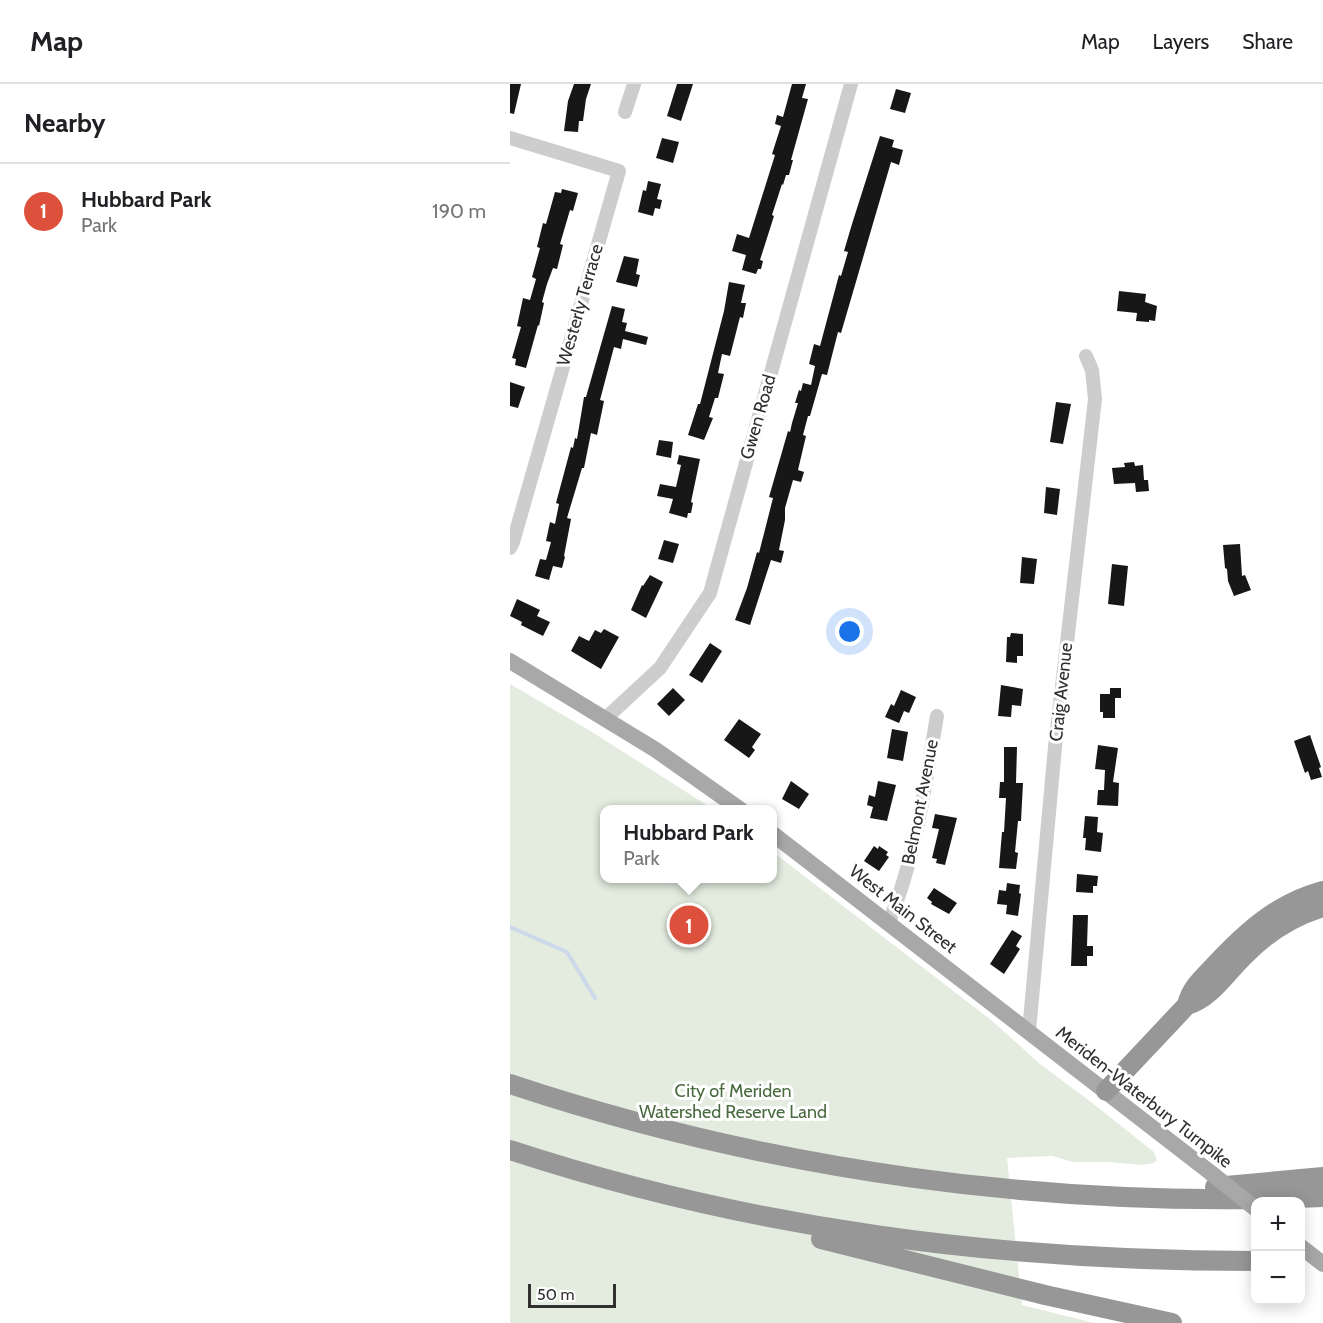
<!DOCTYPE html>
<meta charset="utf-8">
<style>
:root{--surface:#fff;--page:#f6f6f6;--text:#202124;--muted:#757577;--line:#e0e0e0;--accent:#dd503c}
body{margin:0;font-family:Cabin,sans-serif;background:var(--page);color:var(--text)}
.controls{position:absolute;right:18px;bottom:18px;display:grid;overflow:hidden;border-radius:12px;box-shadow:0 3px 15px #0003}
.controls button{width:54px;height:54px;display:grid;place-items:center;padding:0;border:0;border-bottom:2px solid var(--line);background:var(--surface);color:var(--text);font:30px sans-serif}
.scale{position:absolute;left:18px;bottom:15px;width:88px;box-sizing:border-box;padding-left:6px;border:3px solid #303030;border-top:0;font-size:16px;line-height:21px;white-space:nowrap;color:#303030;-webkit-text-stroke:4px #fff;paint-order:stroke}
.you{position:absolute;left:340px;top:548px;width:21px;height:21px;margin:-15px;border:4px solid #fff;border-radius:50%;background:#1a73e8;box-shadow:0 0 0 9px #1a73e833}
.badge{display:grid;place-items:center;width:39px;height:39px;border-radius:50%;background:var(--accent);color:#fff;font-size:20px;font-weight:700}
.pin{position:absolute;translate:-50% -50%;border:3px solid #fff;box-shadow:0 2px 6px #0006}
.popup{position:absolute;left:90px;top:721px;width:177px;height:78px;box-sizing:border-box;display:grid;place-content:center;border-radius:12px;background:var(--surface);filter:drop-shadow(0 2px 4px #0005);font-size:20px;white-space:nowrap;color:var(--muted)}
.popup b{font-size:22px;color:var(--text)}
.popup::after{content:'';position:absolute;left:50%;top:100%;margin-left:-12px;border:12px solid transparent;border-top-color:var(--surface)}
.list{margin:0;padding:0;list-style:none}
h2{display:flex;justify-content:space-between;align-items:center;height:78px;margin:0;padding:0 24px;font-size:26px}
h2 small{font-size:20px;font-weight:400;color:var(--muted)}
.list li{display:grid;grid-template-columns:39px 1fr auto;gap:18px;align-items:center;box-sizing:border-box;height:96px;padding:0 24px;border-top:2px solid var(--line)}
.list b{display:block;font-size:22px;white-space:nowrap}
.list p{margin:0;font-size:20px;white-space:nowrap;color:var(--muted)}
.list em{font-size:20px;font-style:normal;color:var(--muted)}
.map{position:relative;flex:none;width:813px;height:1239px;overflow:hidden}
header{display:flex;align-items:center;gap:36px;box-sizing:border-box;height:84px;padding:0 30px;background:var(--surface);border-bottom:2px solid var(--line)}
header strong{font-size:28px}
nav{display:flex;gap:33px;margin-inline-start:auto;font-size:21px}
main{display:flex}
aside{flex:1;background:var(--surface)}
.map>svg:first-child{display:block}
.green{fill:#e3ecdf}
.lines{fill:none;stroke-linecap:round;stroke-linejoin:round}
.stream{stroke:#ccd9eb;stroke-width:4}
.building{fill:#171717}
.minor{stroke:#cdcdcd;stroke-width:14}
.major{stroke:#a8a8a8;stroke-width:16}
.highway{stroke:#979797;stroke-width:20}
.major-bridge{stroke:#a8a8a8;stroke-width:16}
.labels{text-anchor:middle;stroke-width:6;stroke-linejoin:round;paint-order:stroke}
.street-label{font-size:18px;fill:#303030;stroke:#fff}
.park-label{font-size:18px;fill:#4a6a3f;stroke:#fff}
</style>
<header>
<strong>Map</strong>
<nav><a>Map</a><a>Layers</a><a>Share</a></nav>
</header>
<main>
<aside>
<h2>Nearby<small></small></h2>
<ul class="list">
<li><span class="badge">1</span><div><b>Hubbard Park</b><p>Park</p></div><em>190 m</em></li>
</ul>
</aside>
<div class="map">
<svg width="813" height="1239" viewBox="0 0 813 1239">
<rect width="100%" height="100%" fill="#fff"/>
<path class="green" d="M0,600L82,648L203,725L95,726V794H263V768L481,936L530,980L581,1018L644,1068L647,1076L644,1079L632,1081L599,1078H563L542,1072L497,1074L512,1221L584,1239H0Z"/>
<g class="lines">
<path class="stream" d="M0,843L57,868L85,914"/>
</g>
<path class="building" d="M0,0H11L4,30L0,29Z
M64,0H81L76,15L73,37H69L68,48L54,47L58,17Z
M167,0H183L171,37L157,32Z
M282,0H296L292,14L298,15L281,76H283L279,91H276L273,101L272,100L262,131L264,132L250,176L253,177L251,185H248L246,190L232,186L236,171L222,167L227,150L239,154L265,71L262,70L271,42L265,40L267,31L273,33Z
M386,5L401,9L395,29L380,25Z
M370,52L384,56L382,63L393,66L389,81L381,78L331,249L328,248L317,291L312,290L300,332H298L293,351L296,352L288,386L294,388L291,398L283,396L275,424V436L269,466L274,467L271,479L261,476L240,541L225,536L237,504L247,468L249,469L263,414L259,413L278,347L280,348L282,339L288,319H285L289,306L291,307L293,299L301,301L305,282L299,280L304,260L310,262L329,191L331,192L338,168L334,167L342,140Z
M152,54L169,58L163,79L146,74Z
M138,97L151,100L147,115L152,116L150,125L145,124L143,132L128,128L133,106L136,107Z
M52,105L68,109L63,127L60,126L50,160L53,161L47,185L43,184L37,200L32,218L34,219L29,242L28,241L16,284L5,281L6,275L2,274L11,243L7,242L13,214L20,216L26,195L22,193L30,164L27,163L33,139L36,140L45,108L51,109Z
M114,172L129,175L126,190L130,191L127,203L106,198Z
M219,198L235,201L231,219H236L233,234L230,233L220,272L212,270L208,289L214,290L208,314H205L199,333L203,334L194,356L178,351L188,320H190L214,227Z
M609,207L636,210L635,218L647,222L645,237L639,236V238L626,237L627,229L607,227Z
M102,222L115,225L112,238L117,239L115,247L138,253L136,261L113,255L111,265L104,263L90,316L94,317L87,351L81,349L74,384H72L57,434L61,435L54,472L55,473L52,484L43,482L39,496L25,492L30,475L36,476L41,458L36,457L40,438L45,440L49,420L46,419L61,363L63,364L65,354L67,355L74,313H76Z
M0,298L15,303L8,324L0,322Z
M546,318L561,320L553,360L540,358Z
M149,356L163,358L161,374L146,371Z
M169,371L190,375L181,418L183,419L181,429H178L177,434L159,429L163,415L147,412L150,400L166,403L171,381L167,380Z
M624,378L625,382L633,381L634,396H638L639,407L626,408L625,399L604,400L602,384L615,383L614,379Z
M536,403L550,405L547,431L534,429Z
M154,456L169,460L163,479L148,475Z
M730,460L732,492L735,491L741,506L724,512L718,497L717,485L715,484L713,461Z
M512,473L527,475L524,500L510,499Z
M602,480L618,482L614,522L598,520Z
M140,491L153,498L136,534L121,526L132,501L133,502Z
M7,515L30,526L27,532L40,538L33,552L11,541L12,538L0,532Z
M94,545L109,553L91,585L61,567L69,552L79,557L85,546L91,549Z
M501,549L513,550V572H507V579L496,578L497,553H500Z
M200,559L212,567L192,599L179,591Z
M491,601L513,605L511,622L502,621L501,633L488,632Z
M163,604L175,616L159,632L147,620Z
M600,604H611V614H605V634H593V628H590V610H600Z
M391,606L406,613L399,629L394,627L389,639L375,633L381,620L384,622Z
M229,635L251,650L242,663L245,666L239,674L214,656Z
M382,645L398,648L393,677L377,674Z
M800,651L811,683L809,684L812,693L801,696L798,687L795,689L784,657Z
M588,661L608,664L603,698L609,699L608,722L587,721L588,706H594L595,686L585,685Z
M494,663H507L506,699H513L511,737H508L505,768L508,769L506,785L489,784L492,748H494L496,714H489L490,698H494Z
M281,697L299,710L289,725L272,715Z
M368,697L386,701L377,737L360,734L363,723L357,721L359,711L365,713Z
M425,730L447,734L435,781L426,779L427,775L422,774L429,745L422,744Z
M575,732L588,733L587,748L593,749L591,768L575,766L576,754H573Z
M364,762L368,765L369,762L378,768L376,771L379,773L369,787L354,777Z
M567,790L588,792L587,802H583V809L566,808Z
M497,799L510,801L509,809L511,810L508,832L496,830L497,821L487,820L489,806L496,807Z
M424,804L447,819L439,830L421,820L422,818L417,814Z
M563,831H578L577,862H583V872H577V882H561Z
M502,846L512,852L506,862L510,865L494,890L480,880Z"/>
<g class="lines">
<path class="minor" d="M115,28L124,0
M0,54L109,87L3,458L0,464
M96,634L150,584L200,509L341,0
M379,838C406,773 415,701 427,632
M519,947L545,663L585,315L582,286L576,272"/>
<path class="major" d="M0,577L146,666L231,726
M263,750L701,1089"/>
<path class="highway" d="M677,921C681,903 694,893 706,880C737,847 768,819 813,807
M0,1000C261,1087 539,1125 813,1113
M596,1007L677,921C702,914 718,886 737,869C759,847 783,832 813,823
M0,1066C244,1146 489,1177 746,1177
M705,1103L813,1093
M311,1155L535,1211L662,1239"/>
<path class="major-bridge" d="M701,1089L746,1125
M790,1162L813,1180"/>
</g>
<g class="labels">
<g class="street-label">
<text transform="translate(70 221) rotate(-74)" y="6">Westerly Terrace</text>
<text transform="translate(248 333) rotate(-74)" y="6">Gwen Road</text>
<text transform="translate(551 608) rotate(-84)" y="6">Craig Avenue</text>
<text transform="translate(410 718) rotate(-79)" y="6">Belmont Avenue</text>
<text transform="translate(393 825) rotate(38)" y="6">West Main Street</text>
<text transform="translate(634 1013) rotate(38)" y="6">Meriden-Waterbury Turnpike</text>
</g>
<g class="park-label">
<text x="223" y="1013">City of Meriden<tspan x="223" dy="21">Watershed Reserve Land</tspan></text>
</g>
</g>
</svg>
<div class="controls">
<button>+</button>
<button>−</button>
</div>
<div class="scale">50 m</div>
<div class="you"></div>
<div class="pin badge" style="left:179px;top:841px">1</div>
<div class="popup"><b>Hubbard Park</b>Park</div>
</div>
</main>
